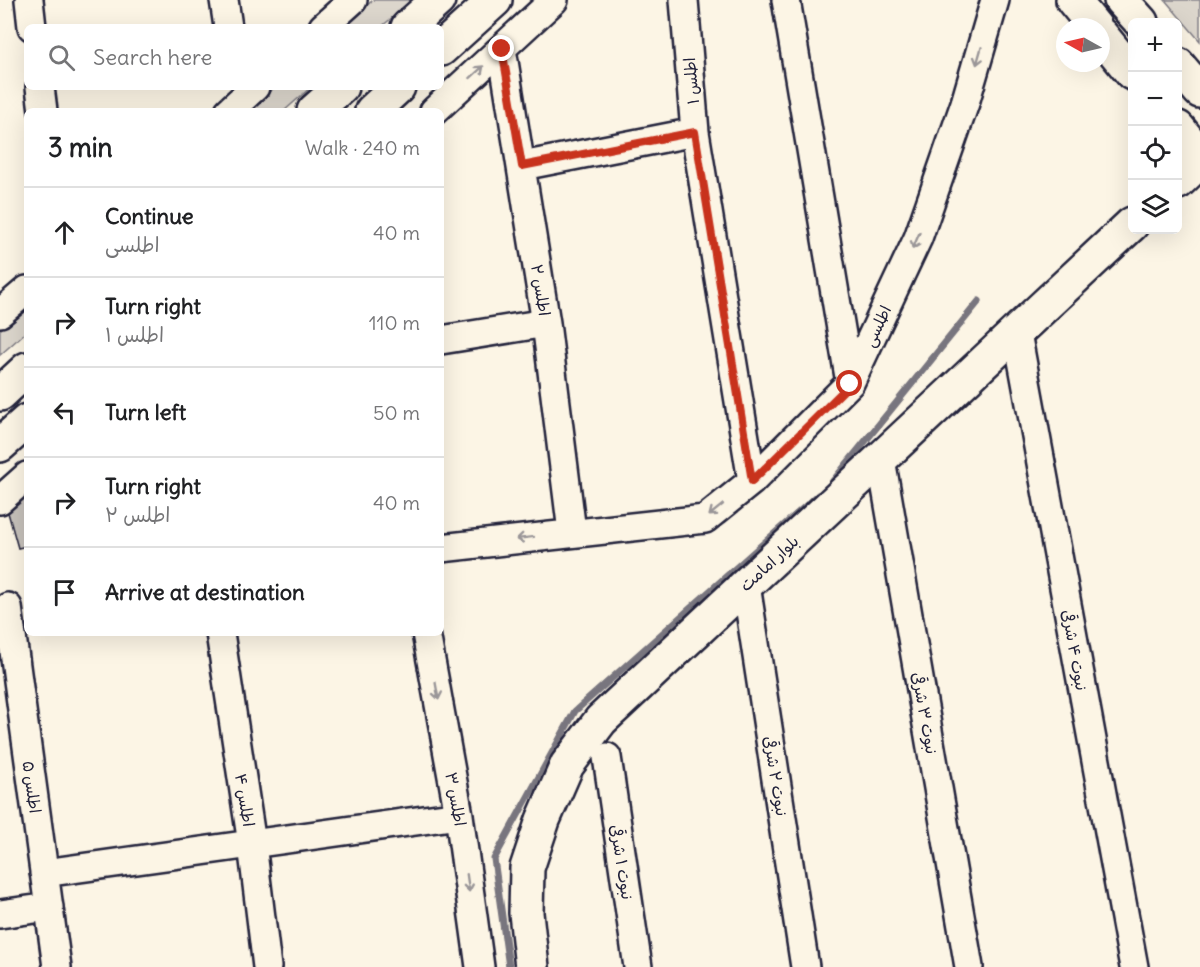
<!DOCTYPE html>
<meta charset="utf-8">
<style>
:root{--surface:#fff;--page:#f6f6f6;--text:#202124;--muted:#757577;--line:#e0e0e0}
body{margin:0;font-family:Delius,"Playpen Sans Arabic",sans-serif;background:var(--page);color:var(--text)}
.controls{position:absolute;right:18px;top:18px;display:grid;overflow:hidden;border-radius:9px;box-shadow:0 6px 24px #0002}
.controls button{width:54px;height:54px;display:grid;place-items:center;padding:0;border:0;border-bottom:2px solid var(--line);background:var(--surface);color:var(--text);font:30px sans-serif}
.compass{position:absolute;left:1056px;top:18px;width:54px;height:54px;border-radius:50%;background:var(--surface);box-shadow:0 6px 24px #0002;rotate:278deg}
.stop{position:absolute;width:18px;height:18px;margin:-14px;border:4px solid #c8321e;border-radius:50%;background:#fff}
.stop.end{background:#c8321e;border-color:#fff;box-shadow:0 2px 6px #0008}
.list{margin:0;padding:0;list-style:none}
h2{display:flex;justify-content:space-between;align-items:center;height:78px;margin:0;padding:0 24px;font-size:26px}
h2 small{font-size:20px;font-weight:400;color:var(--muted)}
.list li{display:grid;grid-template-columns:39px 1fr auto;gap:18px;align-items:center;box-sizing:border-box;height:90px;padding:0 24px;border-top:2px solid var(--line)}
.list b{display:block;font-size:22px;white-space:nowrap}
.list p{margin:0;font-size:20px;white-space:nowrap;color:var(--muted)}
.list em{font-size:20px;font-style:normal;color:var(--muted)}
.icon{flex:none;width:33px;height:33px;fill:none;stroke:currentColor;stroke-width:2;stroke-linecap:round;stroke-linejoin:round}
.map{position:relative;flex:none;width:1200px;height:967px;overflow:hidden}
.search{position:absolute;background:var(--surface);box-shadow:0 6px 24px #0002;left:24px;top:24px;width:420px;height:66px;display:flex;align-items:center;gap:15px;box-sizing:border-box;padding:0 21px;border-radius:9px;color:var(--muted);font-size:22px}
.panel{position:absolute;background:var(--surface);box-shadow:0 6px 24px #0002;left:24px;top:108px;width:420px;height:528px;border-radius:9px}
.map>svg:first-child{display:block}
.green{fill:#dcd6cc;stroke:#7f7c84;stroke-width:1.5}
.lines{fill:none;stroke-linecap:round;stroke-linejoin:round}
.stream{stroke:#78757e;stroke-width:7}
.building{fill:#c6c1bb;stroke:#22223b;stroke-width:1.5}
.minor-casing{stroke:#22223b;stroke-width:32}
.major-casing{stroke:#22223b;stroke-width:38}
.minor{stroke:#fcf5e5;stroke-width:27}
.major{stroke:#fcf5e5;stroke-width:33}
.oneway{stroke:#9a9698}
.route{stroke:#c8321e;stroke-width:8}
.labels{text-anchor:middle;stroke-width:4.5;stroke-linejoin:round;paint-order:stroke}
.street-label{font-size:16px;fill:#22223b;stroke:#fcf5e5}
</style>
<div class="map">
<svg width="1200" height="967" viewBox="0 0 1200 967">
<rect width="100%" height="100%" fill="#fcf5e5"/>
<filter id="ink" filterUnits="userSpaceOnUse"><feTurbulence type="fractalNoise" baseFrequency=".0167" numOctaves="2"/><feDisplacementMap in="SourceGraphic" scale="12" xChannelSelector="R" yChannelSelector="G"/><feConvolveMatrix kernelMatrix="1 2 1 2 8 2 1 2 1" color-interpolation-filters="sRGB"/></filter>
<g filter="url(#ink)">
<path class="green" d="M373,0H413L381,27H343Z
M1165,0H1200V41Z
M275,87H311L284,111H248Z
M27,306V331L0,355V330Z"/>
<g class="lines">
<path class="stream" d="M833,481L979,301
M509,967L494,859L575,711L818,495"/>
</g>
<path class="building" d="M27,492V546L18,548L7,509Z"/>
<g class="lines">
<defs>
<path id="minor" d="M29,0L32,27
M224,0L228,27
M684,0L695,132L752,481
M786,0L850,383
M323,27L353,0
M502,49L546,323L572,532
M40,87L43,111
M229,111L255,87
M434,111L554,0
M522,166L695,132
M0,313L27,290
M1017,333L1134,967
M441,340L546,323
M881,459L969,967
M0,500L27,476
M441,548L705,519L752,481L850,383L918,238L965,103L995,0
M746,585L805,967
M8,607L57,967
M220,633L252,844L267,967
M426,633L459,815L480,967
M607,757L638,967
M44,873L459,815
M0,914L49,907"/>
<path id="major" d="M1073,0L1095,27
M1121,0L1141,22
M408,27L438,0
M1101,35L1132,73
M441,49L495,0
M1178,65L1200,91
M314,111L341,87
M372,111L398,87
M1178,128L1200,155
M1178,182L1200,161
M0,394L27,369
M0,445L27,421
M532,967L526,913L527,868L543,820L567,765L601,720L1132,224"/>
</defs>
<use href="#minor" class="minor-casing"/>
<use href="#major" class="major-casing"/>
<use href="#minor" class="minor"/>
<use href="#major" class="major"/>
</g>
<defs><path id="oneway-shaft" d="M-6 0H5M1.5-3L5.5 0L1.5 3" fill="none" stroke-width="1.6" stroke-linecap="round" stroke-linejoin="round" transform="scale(1.5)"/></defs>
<g class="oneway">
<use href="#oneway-shaft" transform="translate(979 56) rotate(106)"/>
<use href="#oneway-shaft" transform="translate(477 72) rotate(-42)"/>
<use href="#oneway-shaft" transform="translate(916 241) rotate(113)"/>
<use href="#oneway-shaft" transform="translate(716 510) rotate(141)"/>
<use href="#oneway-shaft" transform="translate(525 538) rotate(173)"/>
<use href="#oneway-shaft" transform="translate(437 691) rotate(80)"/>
<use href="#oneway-shaft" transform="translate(468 883) rotate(82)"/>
</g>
</g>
<g class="lines" filter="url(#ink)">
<path class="route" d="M502,49L522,166L695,132L752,481L850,384"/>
</g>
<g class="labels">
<g class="street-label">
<text transform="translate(691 81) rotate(-95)" y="6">اطلس ۱</text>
<text transform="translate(541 290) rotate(81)" y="6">اطلس ۲</text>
<text transform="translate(877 326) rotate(-65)" y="6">اطلسی</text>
<text transform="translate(769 563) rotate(-43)" y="6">بلوار امامت</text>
<text transform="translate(1075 650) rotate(80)" y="6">نبوت ۴ شرقی</text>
<text transform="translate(925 713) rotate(80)" y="6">نبوت ۳ شرقی</text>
<text transform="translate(776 776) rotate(81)" y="6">نبوت ۲ شرقی</text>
<text transform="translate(32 787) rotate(82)" y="6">اطلس ۵</text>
<text transform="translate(456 799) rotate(80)" y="6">اطلس ۳</text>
<text transform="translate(245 800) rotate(81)" y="6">اطلس ۴</text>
<text transform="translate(622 862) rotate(81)" y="6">نبوت ۱ شرقی</text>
</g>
</g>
</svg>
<div class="controls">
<button>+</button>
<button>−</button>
<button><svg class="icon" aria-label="locate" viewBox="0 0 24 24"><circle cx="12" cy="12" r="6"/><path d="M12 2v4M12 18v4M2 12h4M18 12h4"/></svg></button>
<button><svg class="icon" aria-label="layers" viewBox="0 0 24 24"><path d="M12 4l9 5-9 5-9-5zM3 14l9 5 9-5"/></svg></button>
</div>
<svg class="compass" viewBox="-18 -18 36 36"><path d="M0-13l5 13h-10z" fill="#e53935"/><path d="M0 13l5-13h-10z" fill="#757577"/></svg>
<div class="stop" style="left:850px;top:384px"></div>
<div class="stop end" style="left:502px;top:49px"></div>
<div class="search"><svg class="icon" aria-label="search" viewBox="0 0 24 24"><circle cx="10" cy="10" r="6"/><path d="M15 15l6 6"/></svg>Search here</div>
<section class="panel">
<h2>3 min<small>Walk · 240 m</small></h2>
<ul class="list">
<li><svg class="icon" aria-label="ahead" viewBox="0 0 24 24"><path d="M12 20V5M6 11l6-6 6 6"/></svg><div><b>Continue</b><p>اطلسی</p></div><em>40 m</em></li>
<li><svg class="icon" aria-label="right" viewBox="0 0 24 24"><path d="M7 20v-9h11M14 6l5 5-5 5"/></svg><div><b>Turn right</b><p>اطلس ۱</p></div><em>110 m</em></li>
<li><svg class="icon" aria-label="left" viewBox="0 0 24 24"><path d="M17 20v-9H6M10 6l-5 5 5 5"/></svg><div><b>Turn left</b></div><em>50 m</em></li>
<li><svg class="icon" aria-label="right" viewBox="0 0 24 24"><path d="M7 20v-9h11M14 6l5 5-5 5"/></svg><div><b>Turn right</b><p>اطلس ۲</p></div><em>40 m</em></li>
<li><svg class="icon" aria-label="arrive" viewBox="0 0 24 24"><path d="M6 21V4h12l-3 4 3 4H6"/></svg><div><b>Arrive at destination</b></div></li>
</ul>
</section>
</div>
